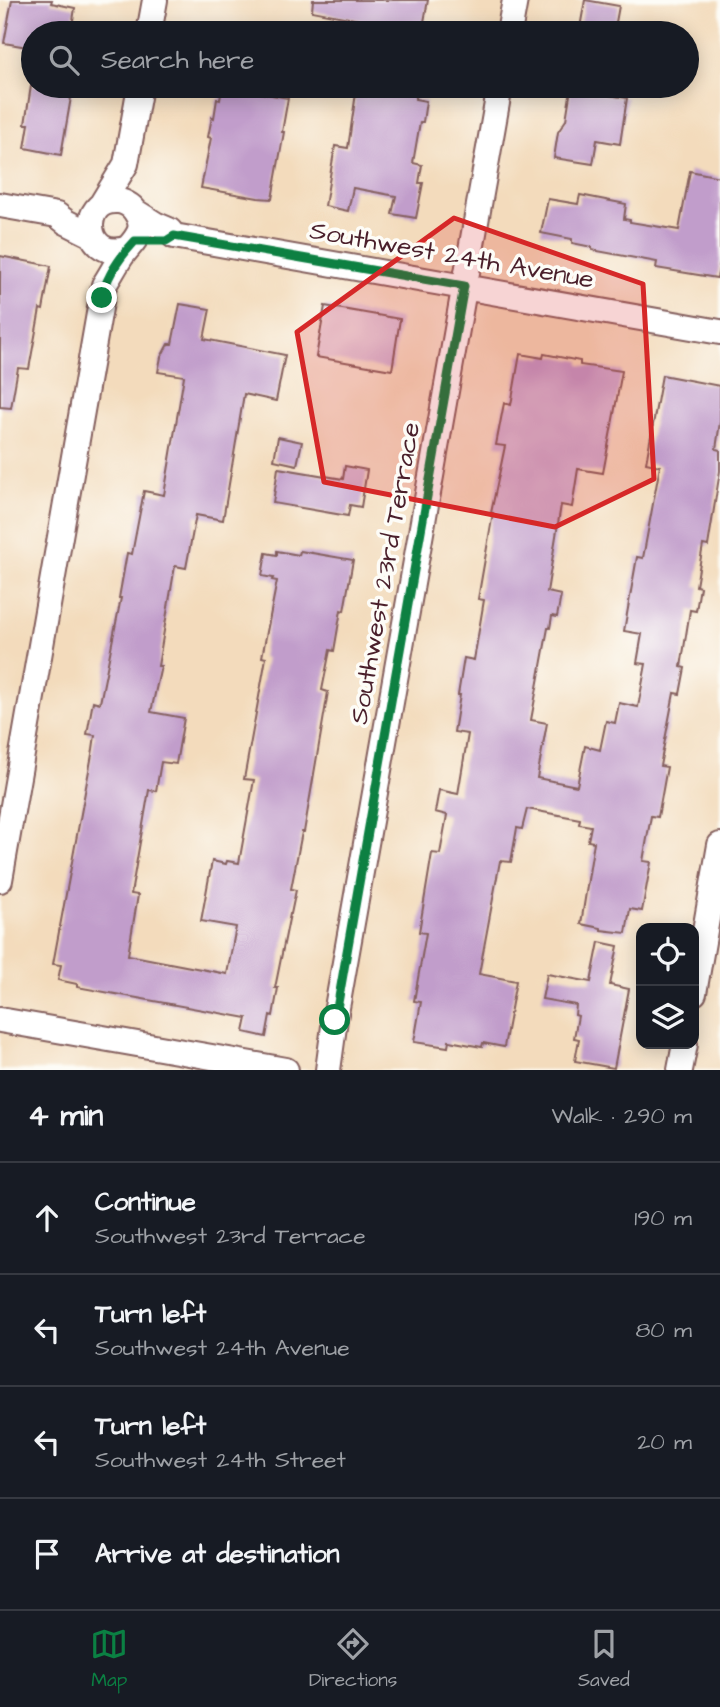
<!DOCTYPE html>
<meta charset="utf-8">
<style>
:root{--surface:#171b24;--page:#242831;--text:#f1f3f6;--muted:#9ea1a6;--line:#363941;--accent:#0b8043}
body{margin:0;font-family:"Architects Daughter",sans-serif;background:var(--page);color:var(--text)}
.controls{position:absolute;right:21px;bottom:21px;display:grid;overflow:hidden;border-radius:14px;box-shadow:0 4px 18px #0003}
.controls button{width:63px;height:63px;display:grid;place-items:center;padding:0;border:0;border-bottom:2px solid var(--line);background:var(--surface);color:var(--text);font:35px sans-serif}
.stop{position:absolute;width:21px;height:21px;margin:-16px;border:5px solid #0b8043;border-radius:50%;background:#fff}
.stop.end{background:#0b8043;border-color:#fff;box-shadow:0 2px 7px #0008}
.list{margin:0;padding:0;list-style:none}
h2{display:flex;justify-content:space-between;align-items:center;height:91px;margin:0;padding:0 28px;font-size:30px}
h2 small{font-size:23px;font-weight:400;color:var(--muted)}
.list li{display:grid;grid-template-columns:46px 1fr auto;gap:21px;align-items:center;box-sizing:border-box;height:112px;padding:0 28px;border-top:2px solid var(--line)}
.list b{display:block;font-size:26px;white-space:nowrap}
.list p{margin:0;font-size:23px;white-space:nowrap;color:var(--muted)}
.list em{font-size:23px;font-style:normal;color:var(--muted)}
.icon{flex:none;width:38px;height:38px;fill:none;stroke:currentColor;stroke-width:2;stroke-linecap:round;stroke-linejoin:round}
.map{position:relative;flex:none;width:720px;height:1070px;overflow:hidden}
.search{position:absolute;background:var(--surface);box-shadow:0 4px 18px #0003;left:21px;right:21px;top:21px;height:77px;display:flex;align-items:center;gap:18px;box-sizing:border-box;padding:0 24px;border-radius:38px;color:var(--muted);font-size:26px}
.sheet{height:539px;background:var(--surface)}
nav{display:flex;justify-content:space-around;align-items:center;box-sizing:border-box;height:98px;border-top:2px solid var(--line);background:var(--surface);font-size:19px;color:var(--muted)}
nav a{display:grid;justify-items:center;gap:4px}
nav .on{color:var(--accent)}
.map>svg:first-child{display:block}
.building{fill:#c19dcb}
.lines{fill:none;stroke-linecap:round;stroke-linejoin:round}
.minor-casing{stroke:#85615e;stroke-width:28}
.minor{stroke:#fff;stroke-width:24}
.route{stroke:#0b8043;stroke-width:9}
.marked{fill:#d62828;fill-opacity:0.2;stroke:#d62828;stroke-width:5;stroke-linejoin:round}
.labels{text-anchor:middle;stroke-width:7;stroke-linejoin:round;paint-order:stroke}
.street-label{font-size:26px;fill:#4a1f2b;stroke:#fdfcf7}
</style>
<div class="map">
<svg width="720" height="1070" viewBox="0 0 720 1070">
<rect width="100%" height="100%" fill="#fdfcf7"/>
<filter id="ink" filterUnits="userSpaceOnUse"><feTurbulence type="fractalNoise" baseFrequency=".0143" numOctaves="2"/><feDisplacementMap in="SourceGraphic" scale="14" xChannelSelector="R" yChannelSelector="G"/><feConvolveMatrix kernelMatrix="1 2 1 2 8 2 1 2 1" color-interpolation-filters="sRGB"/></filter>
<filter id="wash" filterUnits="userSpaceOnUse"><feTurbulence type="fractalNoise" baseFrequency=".00686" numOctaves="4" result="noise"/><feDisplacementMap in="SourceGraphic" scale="28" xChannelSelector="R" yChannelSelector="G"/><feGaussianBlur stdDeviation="1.57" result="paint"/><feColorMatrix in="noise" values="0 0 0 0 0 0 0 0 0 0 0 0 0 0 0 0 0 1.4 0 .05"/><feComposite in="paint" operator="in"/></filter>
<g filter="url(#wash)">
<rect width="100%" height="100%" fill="#f3dbbc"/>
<g id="blocks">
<path class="building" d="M12,0H52L51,3L75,8L71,33H33V48L4,43Z
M313,0H428L422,33H368L370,22L312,11Z
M585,0L619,6L614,33H579Z
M31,86H73L61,155L25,148L29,124H25Z
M357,86L378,90V86H417L415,99L426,101L423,122H420L413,163L422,165L419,183H423L416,218L392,214L396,196L353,188L348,211L325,206L335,146L348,148Z
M226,87L288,98L282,132H284L272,199L258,198L201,188L211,138L208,137L212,117L214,118L217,99L220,100L222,89H226Z
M571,89L627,98L620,144L597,140L593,164L554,158L558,132L566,120Z
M690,171L720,177V262L717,278L656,268L657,262L592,250V247L572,243V239L541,233L548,199L578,204L580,195L626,204L624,219L630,220V222L679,230Z
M0,256L51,266L43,310L40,309L29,369L18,368L11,408L0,407Z
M180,304L210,309L204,339L285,355L276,401L244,394L223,520L196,515L186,568L175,566L158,666H161L151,712L184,718L176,764L161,762L156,791L149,790L131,894L138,895L128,955L227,974L236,927L201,921L212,861L226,864L227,861L239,863L254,780L244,779L266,658L262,657L277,581L272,580L273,578L262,576L266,553L277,555V551L299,555L300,551L353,560L344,611L341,610L334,651L330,650L322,690L328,692L304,832H302L291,889L296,890L291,914H290L275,988H278L273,1016L270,1015L266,1037L244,1032L247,1018L77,987V984L58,980L61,965L53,964L93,749L95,735L87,734L93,701L100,703L121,598H119L127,553L132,554L144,491L164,495L184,376L158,372L161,357L168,344H172Z
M325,306L400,319L392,370L316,357Z
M520,354L543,358L544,354L580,361V365L622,371L603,473L578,469L572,507L561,505L547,592L561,595L557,617L552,616L550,628H548L531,720L547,723L537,778L577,786L585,746L600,750L606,721L615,723L619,703L638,707L646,664L637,663L642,634L624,631L637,557L643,558L660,466L646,463L662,375L720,386V422L716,449L720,450V471L708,546L703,545L696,586L700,587L696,611L690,610L681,667L685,668L680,694L674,693L660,766L667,767L658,817L651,816L643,861L651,862L642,911L630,909L626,933L601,930V928L581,924L594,842L588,841L591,826L579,824L580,819L527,809L522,829L517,828L511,862L500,861L479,974L516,981L504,1047L483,1043L482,1047L449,1041L448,1047L414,1042L421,1002L414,1001L426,933L419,932L432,853L440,854L447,815L435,812L439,790L458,794L468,734L454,732L460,695H458L464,658L474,660L484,600L478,599L493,513H491L505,446L496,445L504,403L511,405Z
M278,437L302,442L297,465L274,460Z
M345,466L367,470L361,507L350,505L348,516L273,503L278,468L343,479Z
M599,942L618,946L610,985L629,989L614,1068L575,1061L579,1039L574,1038L578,1016L575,1015L576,1005L542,999L547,974L591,982Z"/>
</g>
</g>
<g filter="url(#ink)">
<use href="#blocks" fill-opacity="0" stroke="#85615e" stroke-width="2"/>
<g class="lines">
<defs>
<path id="minor" d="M149,33L155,0
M509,33L515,0
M0,205L57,215L66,222L92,235
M101,205L126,164L140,86
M136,212L155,224L169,230L174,236L720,332
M0,880L104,285C110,276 115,266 121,257C131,242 150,231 135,211C131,205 123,201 117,201C78,199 84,264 128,248
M694,993L720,845
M0,1020L286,1070
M328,1070L335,1019L500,86
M680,1070L685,1044"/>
</defs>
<use href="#minor" class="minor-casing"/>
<use href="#minor" class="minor"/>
</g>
</g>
<g class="lines" filter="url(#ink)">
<path class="route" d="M102,298C106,276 121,256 135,241H166L174,236L464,286L335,1020"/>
</g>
<path class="marked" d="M454,218L643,284L654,479L555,527L324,482L297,332Z"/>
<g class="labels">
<g class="street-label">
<text transform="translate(452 254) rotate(10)" y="9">Southwest 24th Avenue</text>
<text transform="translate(384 573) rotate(-80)" y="9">Southwest 23rd Terrace</text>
</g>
</g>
</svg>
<div class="controls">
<button><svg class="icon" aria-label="locate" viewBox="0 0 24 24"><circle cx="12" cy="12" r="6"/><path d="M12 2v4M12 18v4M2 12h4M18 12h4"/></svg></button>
<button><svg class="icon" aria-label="layers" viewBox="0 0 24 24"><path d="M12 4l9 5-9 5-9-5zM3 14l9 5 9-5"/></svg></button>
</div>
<div class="stop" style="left:335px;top:1020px"></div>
<div class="stop end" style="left:102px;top:298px"></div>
<div class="search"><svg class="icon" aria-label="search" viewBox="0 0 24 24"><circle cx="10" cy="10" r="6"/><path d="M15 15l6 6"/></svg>Search here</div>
</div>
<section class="sheet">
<h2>4 min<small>Walk · 290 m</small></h2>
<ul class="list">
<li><svg class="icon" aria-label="ahead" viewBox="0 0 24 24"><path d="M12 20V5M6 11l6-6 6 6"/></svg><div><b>Continue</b><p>Southwest 23rd Terrace</p></div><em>190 m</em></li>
<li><svg class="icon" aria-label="left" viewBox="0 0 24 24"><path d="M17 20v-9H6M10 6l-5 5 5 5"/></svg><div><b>Turn left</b><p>Southwest 24th Avenue</p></div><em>80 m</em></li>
<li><svg class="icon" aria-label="left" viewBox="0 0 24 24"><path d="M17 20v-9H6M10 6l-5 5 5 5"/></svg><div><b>Turn left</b><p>Southwest 24th Street</p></div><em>20 m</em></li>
<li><svg class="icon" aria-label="arrive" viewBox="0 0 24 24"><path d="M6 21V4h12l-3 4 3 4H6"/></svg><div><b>Arrive at destination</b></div></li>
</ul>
</section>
<nav>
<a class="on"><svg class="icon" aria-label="map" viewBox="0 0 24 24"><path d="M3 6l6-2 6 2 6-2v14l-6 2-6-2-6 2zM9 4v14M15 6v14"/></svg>Map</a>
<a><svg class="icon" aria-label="directions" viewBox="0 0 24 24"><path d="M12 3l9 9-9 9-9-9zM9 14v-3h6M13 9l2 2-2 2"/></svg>Directions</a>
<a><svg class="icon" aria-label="saved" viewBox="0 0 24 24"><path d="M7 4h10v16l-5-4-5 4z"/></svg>Saved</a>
</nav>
